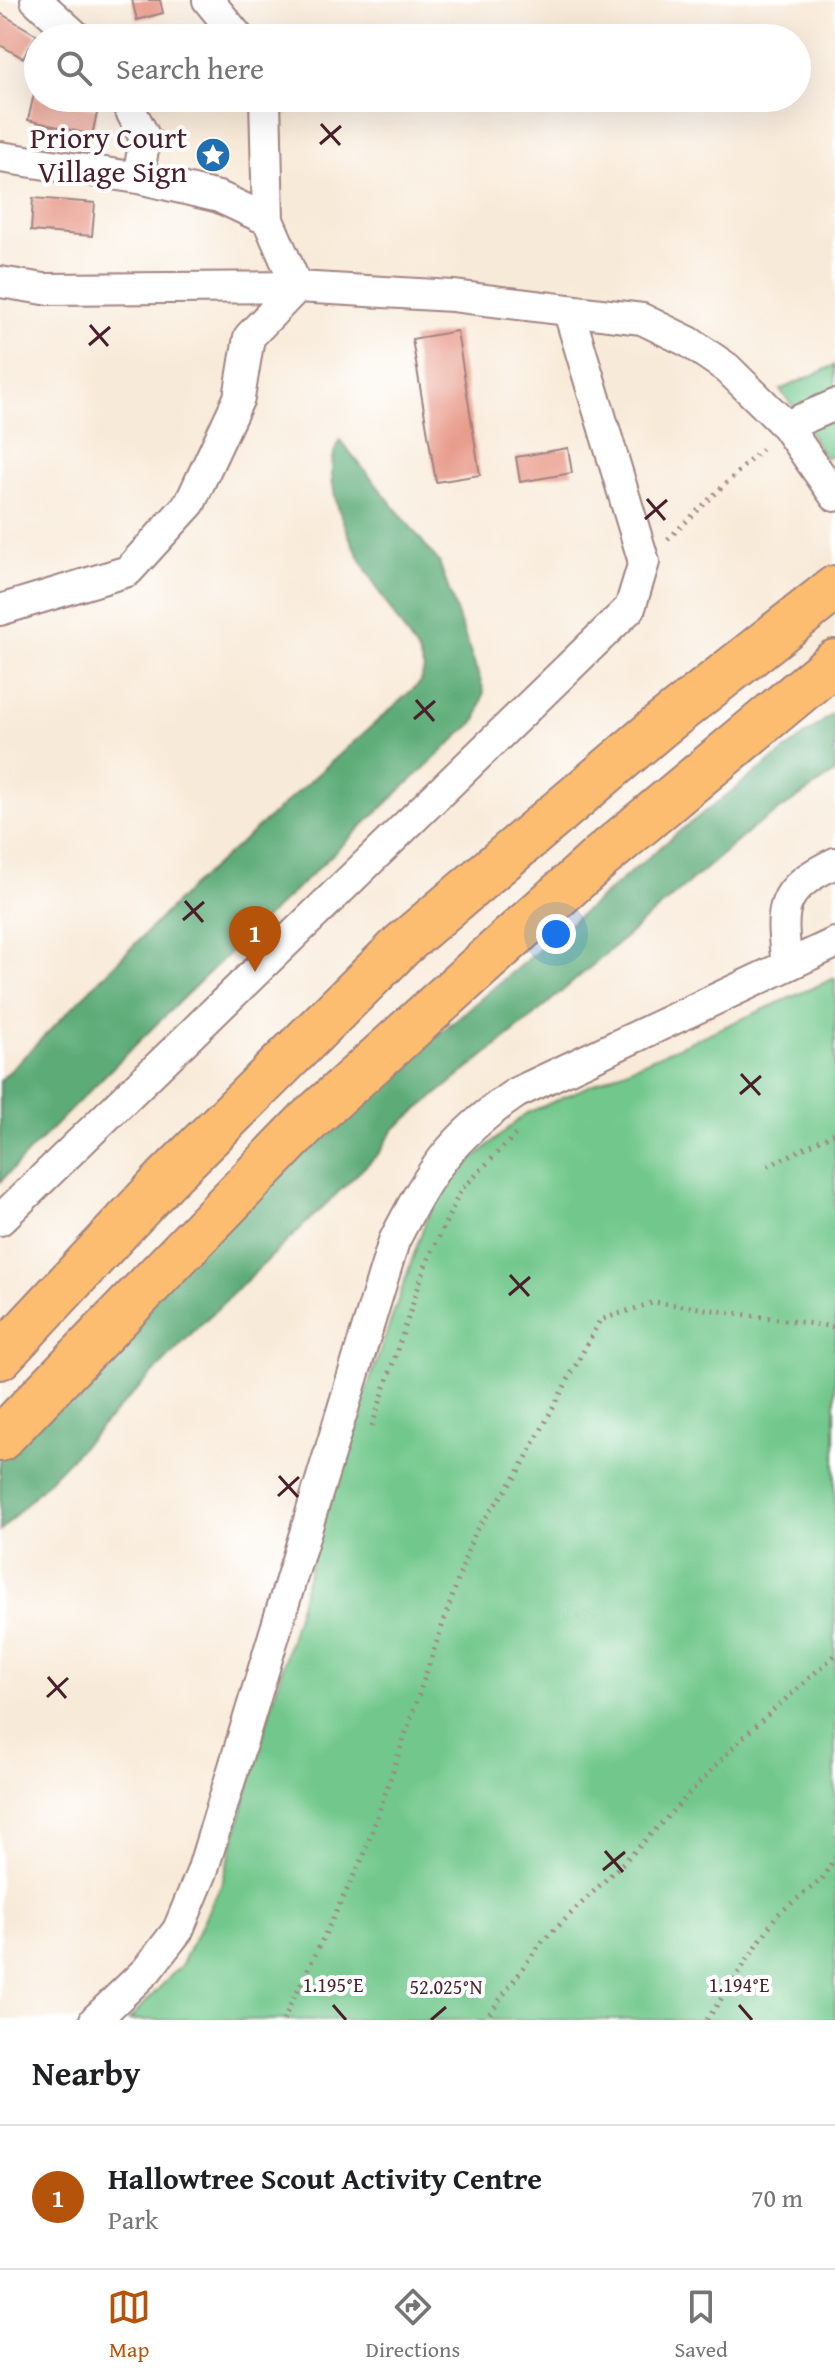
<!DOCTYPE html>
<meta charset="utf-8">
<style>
:root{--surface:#fff;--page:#f6f6f6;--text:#202124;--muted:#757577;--line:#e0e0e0;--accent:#b45309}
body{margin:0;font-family:"Gentium Book Plus",serif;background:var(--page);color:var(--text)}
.you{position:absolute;left:556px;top:934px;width:28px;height:28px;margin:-20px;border:6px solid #fff;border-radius:50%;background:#1a73e8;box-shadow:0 0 0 12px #1a73e833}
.badge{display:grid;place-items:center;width:52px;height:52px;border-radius:50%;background:var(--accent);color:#fff;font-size:26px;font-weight:700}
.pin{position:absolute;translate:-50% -66px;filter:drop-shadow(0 2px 4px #0008)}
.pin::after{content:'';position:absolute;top:42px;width:28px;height:24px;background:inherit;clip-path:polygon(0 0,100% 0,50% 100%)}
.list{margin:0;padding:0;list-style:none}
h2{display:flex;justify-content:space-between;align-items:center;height:104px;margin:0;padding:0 32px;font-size:34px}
h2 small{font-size:26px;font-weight:400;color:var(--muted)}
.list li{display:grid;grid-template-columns:52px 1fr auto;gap:24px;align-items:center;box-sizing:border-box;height:144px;padding:0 32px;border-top:2px solid var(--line)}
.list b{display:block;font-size:30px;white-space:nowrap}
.list p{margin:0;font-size:26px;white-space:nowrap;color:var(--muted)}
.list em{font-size:26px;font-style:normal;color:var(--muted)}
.icon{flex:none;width:44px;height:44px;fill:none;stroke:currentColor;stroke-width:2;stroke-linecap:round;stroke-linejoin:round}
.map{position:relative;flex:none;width:835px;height:2020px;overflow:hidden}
.search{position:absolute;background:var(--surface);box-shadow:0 8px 32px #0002;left:24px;right:24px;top:24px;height:88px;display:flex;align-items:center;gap:20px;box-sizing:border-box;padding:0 28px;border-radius:44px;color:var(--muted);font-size:30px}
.sheet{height:248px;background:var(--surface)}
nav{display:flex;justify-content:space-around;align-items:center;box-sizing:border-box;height:112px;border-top:2px solid var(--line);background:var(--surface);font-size:22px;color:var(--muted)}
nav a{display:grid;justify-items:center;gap:4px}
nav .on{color:var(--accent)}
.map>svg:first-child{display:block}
.green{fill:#72c88c;stroke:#5e745c;stroke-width:2}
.forest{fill:#5dac78;stroke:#546652;stroke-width:2}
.building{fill:#e69381}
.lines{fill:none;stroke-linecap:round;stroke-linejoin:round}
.minor-casing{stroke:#a18482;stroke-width:34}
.highway-casing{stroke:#a18482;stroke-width:48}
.path{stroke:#a18482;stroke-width:5;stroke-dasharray:2 6;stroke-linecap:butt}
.minor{stroke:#fff;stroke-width:30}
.highway{stroke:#fcbd6f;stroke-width:44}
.ticks{fill:none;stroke:#4a1f2b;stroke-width:3}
.labels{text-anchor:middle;stroke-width:8;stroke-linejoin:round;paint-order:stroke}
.poi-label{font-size:30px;fill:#4a1f2b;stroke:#fff;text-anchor:end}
.ticks-label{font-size:20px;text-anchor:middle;fill:#4a1f2b;stroke:#fff;stroke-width:8;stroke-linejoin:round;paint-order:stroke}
</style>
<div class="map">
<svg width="835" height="2020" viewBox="0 0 835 2020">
<rect width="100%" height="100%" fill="#fff"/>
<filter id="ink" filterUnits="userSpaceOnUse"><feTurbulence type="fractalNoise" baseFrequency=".0125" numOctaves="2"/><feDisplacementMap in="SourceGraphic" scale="16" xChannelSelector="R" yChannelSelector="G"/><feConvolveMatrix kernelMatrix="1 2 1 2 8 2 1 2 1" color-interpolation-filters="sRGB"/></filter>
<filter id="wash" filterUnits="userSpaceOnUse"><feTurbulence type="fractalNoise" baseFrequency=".006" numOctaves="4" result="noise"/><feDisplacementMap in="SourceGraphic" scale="32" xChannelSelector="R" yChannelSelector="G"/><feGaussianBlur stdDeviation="1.8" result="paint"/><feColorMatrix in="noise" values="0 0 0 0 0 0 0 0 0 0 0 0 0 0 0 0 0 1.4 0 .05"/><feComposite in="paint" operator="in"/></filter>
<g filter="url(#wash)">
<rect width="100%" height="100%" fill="#f8ead8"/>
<path class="green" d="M835,365V453L825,458L796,410L780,390Z
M835,978V2020H129L182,1964L222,1883L333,1486L426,1220L450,1179L525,1114Z"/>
<path class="forest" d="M340,440L439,562L484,691L477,719C314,870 154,1022 0,1182V1081L191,887L420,683L424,669L417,651C388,604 306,494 340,440Z
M835,712V773L753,828L526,1022L393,1130L380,1152L195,1330L0,1531V1458L224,1215L681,830Z"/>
<g id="blocks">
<path class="building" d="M132,0H160L163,13L137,20Z
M0,13L37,35L23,58L0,45Z
M34,94L38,98L98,109L92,135L28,120Z
M33,198L95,203L92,236L31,231Z
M457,331L480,475L436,482L412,339Z
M568,448L572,473L520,482L516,457Z"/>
</g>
</g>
<g filter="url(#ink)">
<use href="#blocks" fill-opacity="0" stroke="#a18482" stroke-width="2"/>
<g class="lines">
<defs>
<path id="minor" d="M36,0L78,38
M208,0L239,38
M124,98L145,138L138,178
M265,98L268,220
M0,157L138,178L219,197L268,220L297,287
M0,282L44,289L297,287L453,296L642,319L689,342L727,368L786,426L835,496
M786,426L835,405
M0,610L128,571L190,503L239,398L249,337L297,287
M787,965C780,908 778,890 835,863
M0,1220L630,608L644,562L569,312
M95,2020L147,1970L178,1930L202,1872L394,1241C430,1171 450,1138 516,1093L835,943"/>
<path id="highway" d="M0,1357L166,1179L402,945L660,726L835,588
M0,1439L308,1121L601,857L835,662"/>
</defs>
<use href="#minor" class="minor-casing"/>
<use href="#highway" class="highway-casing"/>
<path class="path" d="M668,539L764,447
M768,1166L835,1133
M372,1426L426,1264L461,1190L518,1132
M283,2020L364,1855L474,1533L517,1475L600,1320L655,1302L835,1327
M485,2020L541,1943L634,1852L743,1737L835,1655
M707,2020L777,1915L822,1879L835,1857"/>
<use href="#minor" class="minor"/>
<use href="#highway" class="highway"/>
</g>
</g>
<path class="ticks" d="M321,124L340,145M320,144L341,126M90,325L108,346M89,345L110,327M647,499L665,520M645,519L667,500M416,700L434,721M414,719L435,701M185,901L203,922M183,920L204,902M741,1074L760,1095M740,1094L761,1076M510,1275L529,1296M509,1295L530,1277M279,1476L298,1497M278,1496L299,1477M48,1677L66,1698M47,1697L68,1678M605,1851L623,1872M603,1870L625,1852M333,2005L346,2020M739,2005L752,2020M431,2020L446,2007"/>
<defs>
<symbol id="sight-disc" viewBox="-11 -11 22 22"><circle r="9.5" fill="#1f6fb2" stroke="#fff"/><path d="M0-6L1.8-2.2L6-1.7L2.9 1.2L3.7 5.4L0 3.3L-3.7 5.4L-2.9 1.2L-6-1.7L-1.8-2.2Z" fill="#fff"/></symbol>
</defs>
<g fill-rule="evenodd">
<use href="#sight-disc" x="193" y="135" width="40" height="40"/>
</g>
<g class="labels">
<g class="poi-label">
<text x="187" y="148">Priory Court<tspan x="187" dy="34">Village Sign</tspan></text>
</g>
</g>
<g class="ticks-label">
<text x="333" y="1992">1.195°E</text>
<text x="739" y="1992">1.194°E</text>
<text x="446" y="1994">52.025°N</text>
</g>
</svg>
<div class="you"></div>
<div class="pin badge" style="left:255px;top:972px">1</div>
<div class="search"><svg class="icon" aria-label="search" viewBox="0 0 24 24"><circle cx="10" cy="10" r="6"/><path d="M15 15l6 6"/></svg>Search here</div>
</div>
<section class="sheet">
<h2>Nearby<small></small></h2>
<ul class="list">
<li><span class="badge">1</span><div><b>Hallowtree Scout Activity Centre</b><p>Park</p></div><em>70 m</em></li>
</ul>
</section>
<nav>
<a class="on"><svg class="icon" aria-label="map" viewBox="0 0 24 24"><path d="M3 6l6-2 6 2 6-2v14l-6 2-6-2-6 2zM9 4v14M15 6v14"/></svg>Map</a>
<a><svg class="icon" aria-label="directions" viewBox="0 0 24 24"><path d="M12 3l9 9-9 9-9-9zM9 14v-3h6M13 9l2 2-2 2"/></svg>Directions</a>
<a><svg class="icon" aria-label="saved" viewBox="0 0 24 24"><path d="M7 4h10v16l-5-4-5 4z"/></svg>Saved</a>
</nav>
